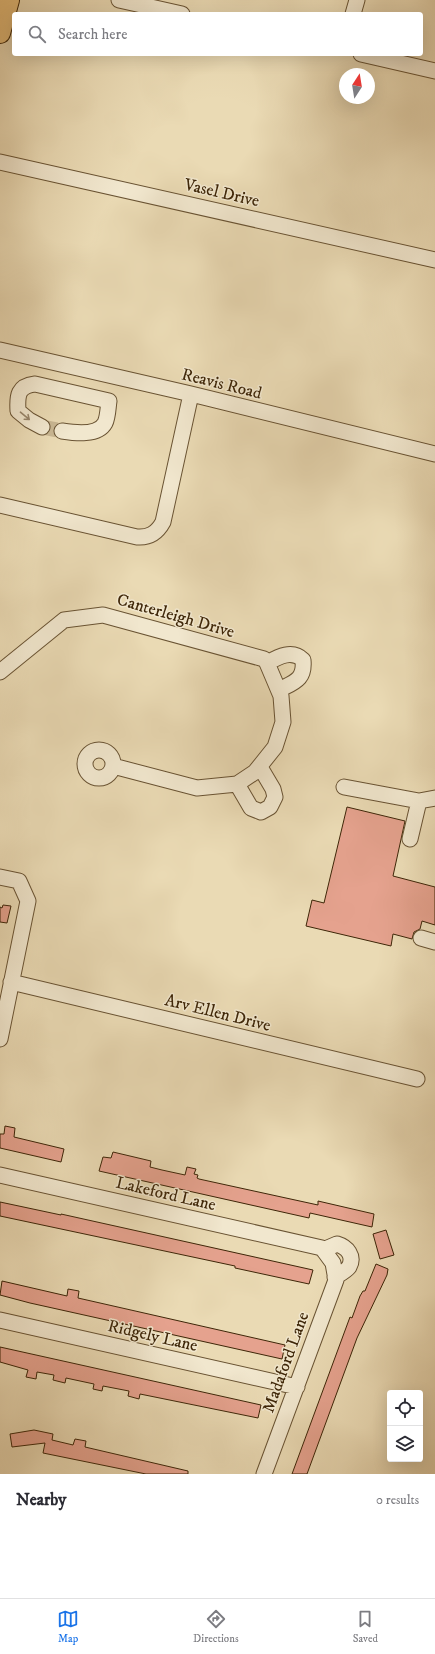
<!DOCTYPE html>
<style>
:root{--surface:#fff;--page:#f7f7f7;--text:#2b2b33;--muted:#7c7c81;--line:#e1e1e2;--accent:#1a73e8}
body{margin:0;font-family:"IM FELL DW Pica",serif;background:var(--page);color:var(--text)}
.controls{position:absolute;right:12px;bottom:12px;display:grid;overflow:hidden;border-radius:4px;box-shadow:0 4px 16px #0002}
.controls button{width:36px;height:36px;display:grid;place-items:center;padding:0;border:0;border-bottom:1px solid var(--line);background:var(--surface);color:var(--text);font:20px sans-serif}
.compass{position:absolute;left:339px;top:68px;width:36px;height:36px;border-radius:50%;background:var(--surface);box-shadow:0 4px 16px #0002;rotate:12deg}
.list{margin:0;padding:0;list-style:none}
h2{display:flex;justify-content:space-between;align-items:center;height:52px;margin:0;padding:0 16px;font-size:17px}
h2 small{font-size:13px;font-weight:400;color:var(--muted)}
.icon{flex:none;width:22px;height:22px;fill:none;stroke:currentColor;stroke-width:2;stroke-linecap:round;stroke-linejoin:round}
.map{position:relative;flex:none;width:435px;height:1474px;overflow:hidden}
.search{position:absolute;background:var(--surface);box-shadow:0 4px 16px #0002;left:12px;right:12px;top:12px;height:44px;display:flex;align-items:center;gap:10px;box-sizing:border-box;padding:0 14px;border-radius:4px;color:var(--muted);font-size:15px}
.sheet{height:124px;background:var(--surface)}
nav{display:flex;justify-content:space-around;align-items:center;box-sizing:border-box;height:56px;border-top:1px solid var(--line);background:var(--surface);font-size:11px;color:var(--muted)}
nav a{display:grid;justify-items:center;gap:2px}
nav .on{color:var(--accent)}
.map>svg:first-child{display:block}
.building{fill:#e5a28e;stroke:#3e2608}
.lines{fill:none;stroke-linecap:round;stroke-linejoin:round}
.minor-tunnel{stroke:#c8b692;stroke-width:15;stroke-dasharray:15 8;stroke-linecap:butt}
.minor-casing{stroke:#695333;stroke-width:17}
.major-casing{stroke:#3e2608;stroke-width:22}
.minor{stroke:#f1e7ce;stroke-width:15}
.major{stroke:#e5bd7a;stroke-width:20}
.oneway{stroke:#98866b}
.labels{text-anchor:middle;stroke-width:3;stroke-linejoin:round;paint-order:stroke}
.street-label{font-size:17px;fill:#3e2608;stroke:#f1e7ce}
</style>
<div class="map">
<svg width="435" height="1474" viewBox="0 0 435 1474">
<rect width="100%" height="100%" fill="#eadab4"/>
<filter id="stains"><feTurbulence type="fractalNoise" baseFrequency=".005" numOctaves="4"/><feColorMatrix values="0 0 0 0 .2 0 0 0 0 .09 0 0 0 0 .02 0 0 0 .5 -.17"/></filter>
<radialGradient id="worn" r=".72"><stop offset=".6" stop-color="#630" stop-opacity="0"/><stop offset="1" stop-color="#630" stop-opacity=".3"/></radialGradient>
<path class="building" d="M347,807L405,821L393,876L435,887V925L422,921L420,929L414,932L412,939L393,934L391,946L306,926L312,900L324,903Z
M3,905L11,906L7,923L0,922V907L2,908Z
M5,1126L15,1128L14,1137L64,1149L61,1162L0,1148V1134H4Z
M113,1152L151,1161L150,1167L162,1170L185,1175L187,1167L196,1169L194,1174L198,1175L197,1178L199,1179L318,1205V1201L374,1214L372,1227L310,1213L309,1218L99,1171L103,1157L111,1158Z
M0,1202L61,1215V1214L313,1270L309,1284L235,1268V1266L0,1216Z
M386,1230L394,1255L380,1259L373,1234Z
M376,1264L388,1269L387,1275L357,1338L307,1474H292L350,1317L352,1318L360,1296L363,1291H365Z
M2,1281L67,1296L68,1289L79,1291L78,1298L285,1345L282,1359L30,1303L0,1295Z
M0,1347L261,1405L258,1418L140,1394L139,1399L128,1396L129,1391L103,1386L102,1391L93,1389L94,1384L66,1378L65,1383L53,1380L54,1375L37,1372L36,1379L26,1377L28,1370L0,1362Z
M34,1430L53,1434L52,1440L73,1445L75,1439L86,1441L85,1447L188,1471V1474H146L43,1453L45,1443L12,1447L10,1434Z"/>
<g class="lines">
<path class="minor-tunnel" d="M42,427L62,431"/>
<defs>
<path id="minor" d="M119,0L182,14
M353,14L357,0
M361,54L435,71
M0,162L435,260
M0,350L191,394L435,454
M42,427L29,420L18,411C17,395 18,386 35,384L109,401C108,407 108,417 105,423C98,436 75,433 62,431
M0,505L137,537C149,538 157,533 163,522L191,394
M267,663C278,657 292,649 303,660C305,680 294,682 279,690
M0,672L64,620L103,615L264,659L267,663L281,696L283,722L275,747L255,772L237,784L197,788L113,766
M85 764a14 14 0 1 1 28 0a14 14 0 1 1-28 0Z
M237,784L251,808L261,812L270,807L275,797L273,789L260,767
M344,787L419,801L435,798
M410,839L419,801
M0,877L19,881L28,901L0,1039
M421,938L435,942
M11,982L417,1079
M0,1175L322,1248L333,1263L336,1280L264,1474
M323,1250L337,1244C347,1247 355,1256 349,1267C346,1271 340,1274 335,1277
M0,1320L297,1387"/>
<path id="major" d="M0,33L9,0"/>
</defs>
<use href="#minor" class="minor-casing"/>
<use href="#major" class="major-casing"/>
<use href="#minor" class="minor"/>
<use href="#major" class="major"/>
</g>
<defs><path id="oneway-shaft" d="M-6 0H5M1.5-3L5.5 0L1.5 3" fill="none" stroke-width="1.6" stroke-linecap="round" stroke-linejoin="round"/></defs>
<use class="oneway" href="#oneway-shaft" transform="translate(25 416) rotate(40)"/>
<g class="labels">
<g class="street-label">
<text transform="translate(222 192) rotate(13)" y="6">Vasel Drive</text>
<text transform="translate(222 383) rotate(14)" y="6">Reavis Road</text>
<text transform="translate(176 615) rotate(16)" y="6">Canterleigh Drive</text>
<text transform="translate(218 1012) rotate(14)" y="6">Arv Ellen Drive</text>
<text transform="translate(166 1193) rotate(13)" y="6">Lakeford Lane</text>
<text transform="translate(153 1335) rotate(13)" y="6">Ridgely Lane</text>
<text transform="translate(285 1362) rotate(-70)" y="6">Madaford Lane</text>
</g>
</g>
<rect width="100%" height="100%" filter="url(#stains)"/>
<rect width="100%" height="100%" fill="url(#worn)"/>
</svg>
<div class="controls">
<button><svg class="icon" aria-label="locate" viewBox="0 0 24 24"><circle cx="12" cy="12" r="6"/><path d="M12 2v4M12 18v4M2 12h4M18 12h4"/></svg></button>
<button><svg class="icon" aria-label="layers" viewBox="0 0 24 24"><path d="M12 4l9 5-9 5-9-5zM3 14l9 5 9-5"/></svg></button>
</div>
<svg class="compass" viewBox="-18 -18 36 36"><path d="M0-13l5 13h-10z" fill="#e53935"/><path d="M0 13l5-13h-10z" fill="#7c7c81"/></svg>
<div class="search"><svg class="icon" aria-label="search" viewBox="0 0 24 24"><circle cx="10" cy="10" r="6"/><path d="M15 15l6 6"/></svg>Search here</div>
</div>
<section class="sheet">
<h2>Nearby<small>0 results</small></h2>
<ul class="list">
</ul>
</section>
<nav>
<a class="on"><svg class="icon" aria-label="map" viewBox="0 0 24 24"><path d="M3 6l6-2 6 2 6-2v14l-6 2-6-2-6 2zM9 4v14M15 6v14"/></svg>Map</a>
<a><svg class="icon" aria-label="directions" viewBox="0 0 24 24"><path d="M12 3l9 9-9 9-9-9zM9 14v-3h6M13 9l2 2-2 2"/></svg>Directions</a>
<a><svg class="icon" aria-label="saved" viewBox="0 0 24 24"><path d="M7 4h10v16l-5-4-5 4z"/></svg>Saved</a>
</nav>
